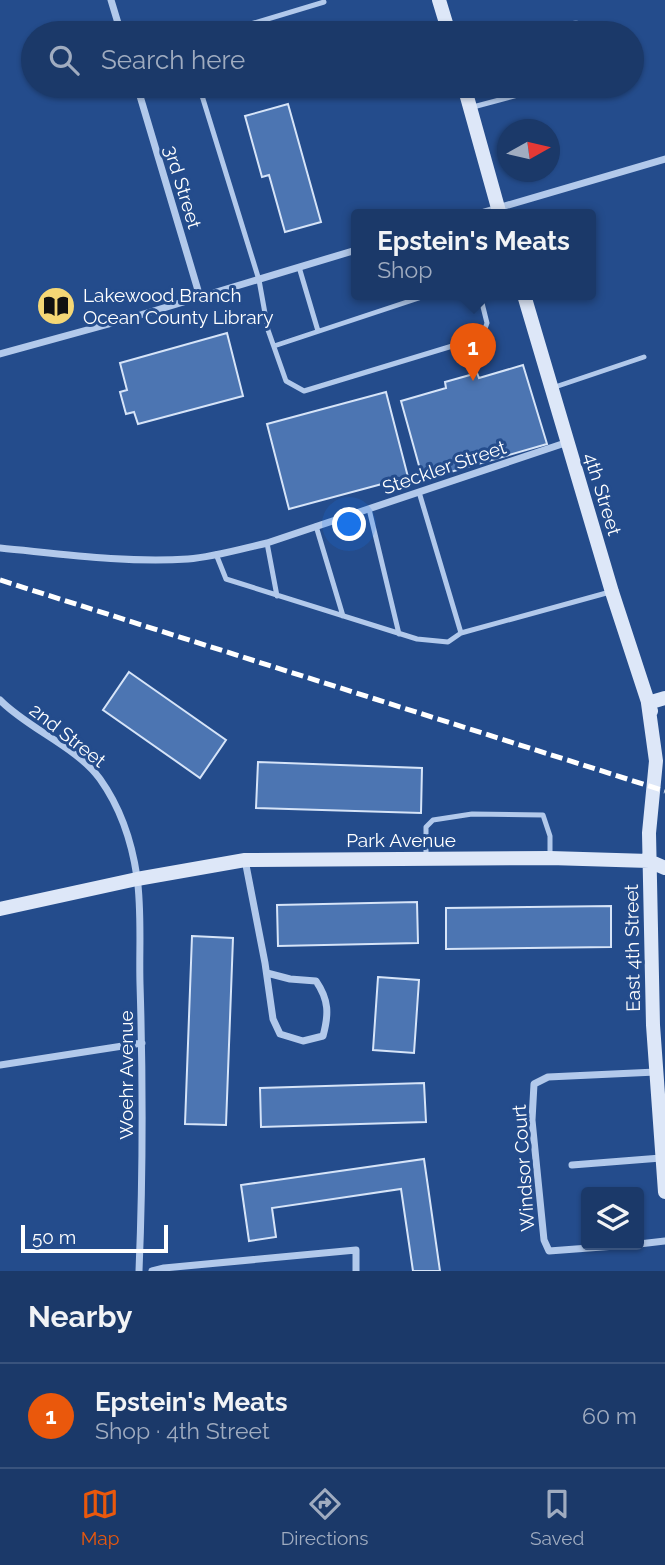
<!DOCTYPE html>
<meta charset="utf-8">
<style>
:root{--surface:#1b3969;--page:#284471;--text:#f1f3f6;--muted:#a0acc0;--line:#39537d;--accent:#ea580c}
body{margin:0;font-family:Raleway,sans-serif;background:var(--page);color:var(--text)}
.controls{position:absolute;right:21px;bottom:21px;display:grid;overflow:hidden;border-radius:7px;box-shadow:0 2px 5px #0004}
.controls button{width:63px;height:63px;display:grid;place-items:center;padding:0;border:0;border-bottom:2px solid var(--line);background:var(--surface);color:var(--text);font:35px sans-serif}
.compass{position:absolute;left:497px;top:119px;width:63px;height:63px;border-radius:50%;background:var(--surface);box-shadow:0 2px 5px #0004;rotate:82deg}
.scale{position:absolute;left:21px;bottom:18px;width:147px;box-sizing:border-box;padding-left:7px;border:4px solid #fff;border-top:0;font-size:19px;line-height:24px;white-space:nowrap;color:#fff;-webkit-text-stroke:5px #244c8c;paint-order:stroke}
.you{position:absolute;left:350px;top:525px;width:24px;height:24px;margin:-18px;border:5px solid #fff;border-radius:50%;background:#1a73e8;box-shadow:0 0 0 10px #1a73e833}
.badge{display:grid;place-items:center;width:46px;height:46px;border-radius:50%;background:var(--accent);color:#fff;font-size:23px;font-weight:700}
.pin{position:absolute;translate:-50% -58px;filter:drop-shadow(0 2px 4px #0008)}
.pin::after{content:'';position:absolute;top:37px;width:24px;height:21px;background:inherit;clip-path:polygon(0 0,100% 0,50% 100%)}
.popup{position:absolute;left:351px;top:209px;width:245px;height:91px;box-sizing:border-box;display:grid;place-content:center;border-radius:7px;background:var(--surface);filter:drop-shadow(0 2px 5px #0005);font-size:23px;white-space:nowrap;color:var(--muted)}
.popup b{font-size:26px;color:var(--text)}
.popup::after{content:'';position:absolute;left:50%;top:100%;margin-left:-14px;border:14px solid transparent;border-top-color:var(--surface)}
.list{margin:0;padding:0;list-style:none}
h2{display:flex;justify-content:space-between;align-items:center;height:91px;margin:0;padding:0 28px;font-size:30px}
h2 small{font-size:23px;font-weight:400;color:var(--muted)}
.list li{display:grid;grid-template-columns:46px 1fr auto;gap:21px;align-items:center;box-sizing:border-box;height:105px;padding:0 28px;border-top:2px solid var(--line)}
.list b{display:block;font-size:26px;white-space:nowrap}
.list p{margin:0;font-size:23px;white-space:nowrap;color:var(--muted)}
.list em{font-size:23px;font-style:normal;color:var(--muted)}
.icon{flex:none;width:38px;height:38px;fill:none;stroke:currentColor;stroke-width:2;stroke-linecap:round;stroke-linejoin:round}
.map{position:relative;flex:none;width:665px;height:1271px;overflow:hidden}
.search{position:absolute;background:var(--surface);box-shadow:0 2px 5px #0004;left:21px;right:21px;top:21px;height:77px;display:flex;align-items:center;gap:18px;box-sizing:border-box;padding:0 24px;border-radius:38px;color:var(--muted);font-size:26px}
.sheet{height:196px;background:var(--surface)}
nav{display:flex;justify-content:space-around;align-items:center;box-sizing:border-box;height:98px;border-top:2px solid var(--line);background:var(--surface);font-size:19px;color:var(--muted)}
nav a{display:grid;justify-items:center;gap:4px}
nav .on{color:var(--accent)}
.map>svg:first-child{display:block}
.building{fill:#4c75b2;stroke:#d6e4f8;stroke-width:2}
.lines{fill:none;stroke-linecap:round;stroke-linejoin:round}
.lane{stroke:#b2c9eb;stroke-width:5}
.street{stroke:#b2c9eb;stroke-width:7}
.secondary{stroke:#dde7f8;stroke-width:14}
.rail{stroke:#fff;stroke-width:5;stroke-dasharray:12 5;stroke-linecap:butt}
.labels{text-anchor:middle;stroke-width:6;stroke-linejoin:round;paint-order:stroke}
.street-label{font-size:19px;fill:#fff;stroke:#244c8c}
.poi-label{font-size:19px;fill:#fff;stroke:#244c8c;text-anchor:start}
</style>
<div class="map">
<svg width="665" height="1271" viewBox="0 0 665 1271">
<rect width="100%" height="100%" fill="#244c8c"/>
<path class="building" d="M288,104L321,222L285,232L269,175L262,177L245,116Z
M227,333L243,396L138,424L134,412L126,414L120,392L127,390L120,363Z
M523,365L547,444L423,480L401,401L446,388L445,382L477,373L479,378Z
M386,392L408,477L289,509L267,424Z
M129,672L226,740L200,778L103,710Z
M258,762L422,768L421,813L256,808Z
M417,902L418,943L278,946L277,905Z
M611,906V947L446,949V908Z
M192,936L233,938L226,1125L185,1124Z
M378,977L419,980L414,1053L373,1050Z
M424,1083L426,1122L261,1127L260,1088Z
M424,1159L440,1271H413L401,1189L272,1208L276,1237L249,1241L241,1185Z"/>
<g class="lines">
<path class="lane" d="M221,33L324,2
M538,33C557,28 583,14 596,33
M199,86L259,280L268,330L286,381L304,391L482,337L487,323L480,295
M473,107L551,86
M299,267L318,331
M274,346L428,295
M552,388L644,357
M369,509L399,634
M316,526L343,616
M267,543L277,596
M216,554L226,579L417,639L448,642L461,633L419,492
M461,633L610,592
M426,857V827L433,820L472,814L543,815L550,836V857"/>
<path class="street" d="M111,0L121,33
M137,86L200,297
M474,215L665,159
M0,354L127,319L356,250
M0,548C62,554 125,563 188,559C214,557 241,549 267,543L568,442
M0,700C27,728 77,747 100,779C120,807 132,843 137,877C142,912 139,949 140,984C143,1080 143,1175 139,1271
M245,860L265,963L273,1019L280,1034L303,1041L323,1036C329,1014 329,1000 316,981L290,979L267,973
M0,1065L142,1043
M572,1165L661,1158
M639,1244L665,1241
M629,1245L549,1251L544,1240L532,1120L534,1084L548,1077L656,1072
M152,1271L164,1268L356,1250V1271"/>
<path class="secondary" d="M439,0L449,33
M464,86L500,215
M524,295L612,592L651,711
M648,703L656,761L649,833L653,1025L665,1192
M648,703L665,698
M0,909L137,879L245,860L550,858L649,861L665,868"/>
<path class="rail" d="M0,580L665,791"/>
</g>
<defs>
<symbol id="library-disc" viewBox="-11 -11 22 22"><circle r="9.5" fill="#f5d775" stroke="#244c8c"/><path d="M-6-4Q-3-5.5-.7-3.5V5Q-3 3-6 4ZM6-4Q3-5.5 .7-3.5V5Q3 3 6 4Z" fill="#111"/></symbol>
</defs>
<g fill-rule="evenodd">
<use href="#library-disc" x="34" y="284" width="44" height="44"/>
</g>
<g class="labels">
<g class="street-label">
<text transform="translate(183 187) rotate(73)" y="7">3rd Street</text>
<text transform="translate(444 467) rotate(-19)" y="7">Steckler Street</text>
<text transform="translate(603 494) rotate(73)" y="7">4th Street</text>
<text transform="translate(68 735) rotate(38)" y="7">2nd Street</text>
<text x="401" y="847">Park Avenue</text>
<text transform="translate(632 948) rotate(-91)" y="7">East 4th Street</text>
<text transform="translate(126 1075) rotate(-90)" y="7">Woehr Avenue</text>
<text transform="translate(523 1168) rotate(-94)" y="7">Windsor Court</text>
</g>
<g class="poi-label">
<text x="83" y="302">Lakewood Branch<tspan x="83" dy="22">Ocean County Library</tspan></text>
</g>
</g>
</svg>
<div class="controls">
<button><svg class="icon" aria-label="layers" viewBox="0 0 24 24"><path d="M12 4l9 5-9 5-9-5zM3 14l9 5 9-5"/></svg></button>
</div>
<svg class="compass" viewBox="-18 -18 36 36"><path d="M0-13l5 13h-10z" fill="#e53935"/><path d="M0 13l5-13h-10z" fill="#a0acc0"/></svg>
<div class="scale">50 m</div>
<div class="you"></div>
<div class="pin badge" style="left:473px;top:381px">1</div>
<div class="popup"><b>Epstein's Meats</b>Shop</div>
<div class="search"><svg class="icon" aria-label="search" viewBox="0 0 24 24"><circle cx="10" cy="10" r="6"/><path d="M15 15l6 6"/></svg>Search here</div>
</div>
<section class="sheet">
<h2>Nearby<small></small></h2>
<ul class="list">
<li><span class="badge">1</span><div><b>Epstein's Meats</b><p>Shop · 4th Street</p></div><em>60 m</em></li>
</ul>
</section>
<nav>
<a class="on"><svg class="icon" aria-label="map" viewBox="0 0 24 24"><path d="M3 6l6-2 6 2 6-2v14l-6 2-6-2-6 2zM9 4v14M15 6v14"/></svg>Map</a>
<a><svg class="icon" aria-label="directions" viewBox="0 0 24 24"><path d="M12 3l9 9-9 9-9-9zM9 14v-3h6M13 9l2 2-2 2"/></svg>Directions</a>
<a><svg class="icon" aria-label="saved" viewBox="0 0 24 24"><path d="M7 4h10v16l-5-4-5 4z"/></svg>Saved</a>
</nav>
